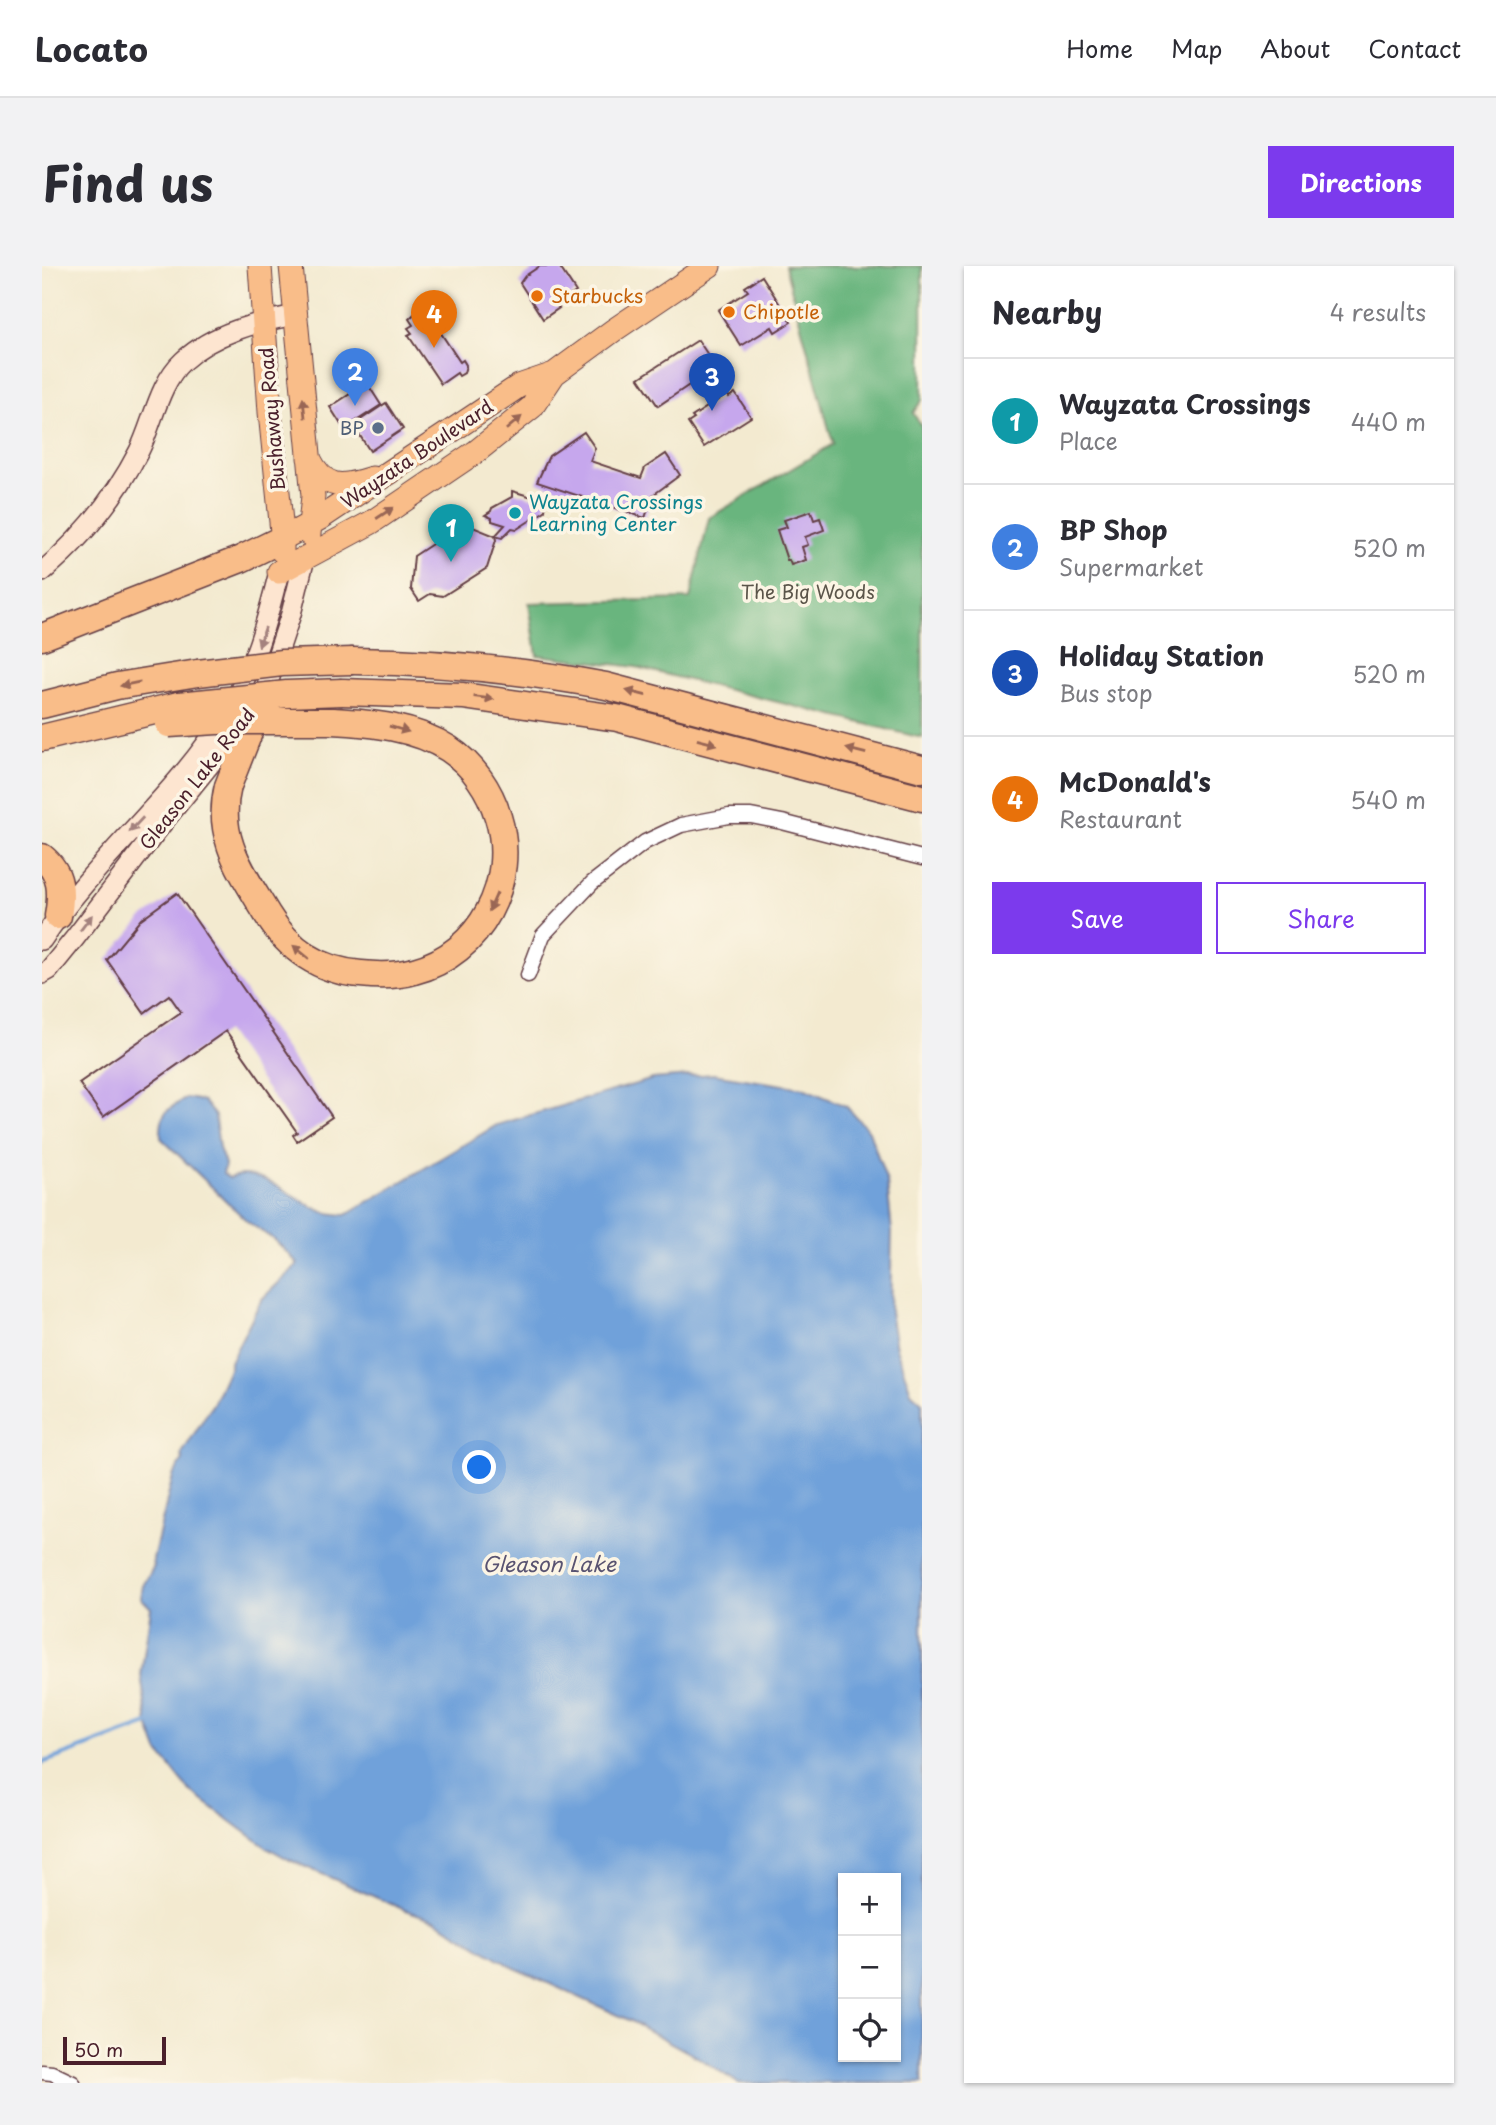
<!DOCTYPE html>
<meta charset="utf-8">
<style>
:root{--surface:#fff;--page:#f2f2f3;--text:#2b2b33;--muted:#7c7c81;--line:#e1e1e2;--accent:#7c3aed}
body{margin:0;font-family:"Playpen Sans",sans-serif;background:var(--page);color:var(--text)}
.controls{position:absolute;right:21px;bottom:21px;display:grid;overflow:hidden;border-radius:0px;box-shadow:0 2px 5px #0004}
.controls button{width:63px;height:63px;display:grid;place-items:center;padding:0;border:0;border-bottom:2px solid var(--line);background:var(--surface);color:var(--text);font:35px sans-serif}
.scale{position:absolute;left:21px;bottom:18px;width:103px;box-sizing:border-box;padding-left:7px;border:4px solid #4a1f2b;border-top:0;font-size:19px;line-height:24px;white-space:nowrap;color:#4a1f2b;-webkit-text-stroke:5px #fcf5e5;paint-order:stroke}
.you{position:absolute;left:438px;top:1202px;width:24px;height:24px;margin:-18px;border:5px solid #fff;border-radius:50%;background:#1a73e8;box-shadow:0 0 0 10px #1a73e833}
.badge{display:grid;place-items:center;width:46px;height:46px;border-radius:50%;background:var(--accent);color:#fff;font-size:23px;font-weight:700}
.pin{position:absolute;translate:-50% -58px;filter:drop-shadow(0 2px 4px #0008)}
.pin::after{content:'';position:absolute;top:37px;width:24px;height:21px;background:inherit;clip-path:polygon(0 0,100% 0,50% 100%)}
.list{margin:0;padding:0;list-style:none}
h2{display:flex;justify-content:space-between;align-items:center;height:91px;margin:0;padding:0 28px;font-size:30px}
h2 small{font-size:23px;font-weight:400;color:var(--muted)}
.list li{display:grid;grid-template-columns:46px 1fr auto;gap:21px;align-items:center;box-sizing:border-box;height:126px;padding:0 28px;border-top:2px solid var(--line)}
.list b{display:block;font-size:26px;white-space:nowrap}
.list p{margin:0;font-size:23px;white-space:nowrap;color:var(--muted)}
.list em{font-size:23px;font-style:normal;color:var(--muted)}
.actions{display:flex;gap:14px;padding:21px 28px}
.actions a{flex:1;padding:16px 0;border:2px solid var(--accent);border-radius:0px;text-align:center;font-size:24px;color:var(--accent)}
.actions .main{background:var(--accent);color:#fff}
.icon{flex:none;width:38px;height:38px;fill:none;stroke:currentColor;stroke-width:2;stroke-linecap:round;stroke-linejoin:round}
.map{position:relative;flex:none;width:880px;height:1817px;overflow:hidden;border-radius:0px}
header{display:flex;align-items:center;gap:42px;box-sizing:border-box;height:98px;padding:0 35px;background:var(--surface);border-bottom:2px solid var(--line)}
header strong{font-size:33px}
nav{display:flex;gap:38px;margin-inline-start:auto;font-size:24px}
.intro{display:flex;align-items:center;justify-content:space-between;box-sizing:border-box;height:168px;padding:0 42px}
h1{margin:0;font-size:49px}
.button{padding:18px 32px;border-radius:0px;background:var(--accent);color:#fff;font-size:24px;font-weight:700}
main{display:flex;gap:42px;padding:0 42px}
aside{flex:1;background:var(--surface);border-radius:0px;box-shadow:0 2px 5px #0004}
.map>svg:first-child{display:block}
.forest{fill:#69b57e;stroke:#5a6a54;stroke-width:2}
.water{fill:#6fa1da;stroke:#5c6082;stroke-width:2;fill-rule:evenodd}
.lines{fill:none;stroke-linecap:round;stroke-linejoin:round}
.stream{stroke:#6fa1da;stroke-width:4.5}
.building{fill:#c6a7ed}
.street-casing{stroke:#633d44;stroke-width:17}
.secondary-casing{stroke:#633d44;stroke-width:22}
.primary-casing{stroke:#633d44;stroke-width:25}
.highway-casing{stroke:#633d44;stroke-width:29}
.street{stroke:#fff;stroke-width:14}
.secondary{stroke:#fde5d0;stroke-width:19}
.primary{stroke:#f9bd89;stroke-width:23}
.highway{stroke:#f9bd89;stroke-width:26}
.highway-bridge-casing{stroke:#633d44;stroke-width:29;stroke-linecap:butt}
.highway-bridge{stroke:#f9bd89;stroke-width:26}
.oneway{fill:#965}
.oneway2{fill:#a4827e}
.food-dot{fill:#e8710a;stroke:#fcf5e5;stroke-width:2.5}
.service-dot{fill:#5c6f8a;stroke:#fcf5e5;stroke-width:2.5}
.culture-dot{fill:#0f9aa8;stroke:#fcf5e5;stroke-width:2.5}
.labels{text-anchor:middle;stroke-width:7;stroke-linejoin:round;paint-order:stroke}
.food-label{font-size:19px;fill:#c56008;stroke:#fcf5e5;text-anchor:start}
.street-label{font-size:19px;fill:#4a1f2b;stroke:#fcf5e5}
.service-label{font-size:19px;fill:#4e5e75;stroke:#fcf5e5;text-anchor:end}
.culture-label{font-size:19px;fill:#0d838f;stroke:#fcf5e5;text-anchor:start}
.park-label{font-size:19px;fill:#5b554a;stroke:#fcf5e5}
.water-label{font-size:21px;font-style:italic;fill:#595371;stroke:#fcf5e5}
</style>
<header>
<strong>Locato</strong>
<nav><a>Home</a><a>Map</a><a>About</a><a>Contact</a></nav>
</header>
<div class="intro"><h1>Find us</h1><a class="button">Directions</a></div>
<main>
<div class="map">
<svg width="880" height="1817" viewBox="0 0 880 1817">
<rect width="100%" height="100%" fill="#fcf5e5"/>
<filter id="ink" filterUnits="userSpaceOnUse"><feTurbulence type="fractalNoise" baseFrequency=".0143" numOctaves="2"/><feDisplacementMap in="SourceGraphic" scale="14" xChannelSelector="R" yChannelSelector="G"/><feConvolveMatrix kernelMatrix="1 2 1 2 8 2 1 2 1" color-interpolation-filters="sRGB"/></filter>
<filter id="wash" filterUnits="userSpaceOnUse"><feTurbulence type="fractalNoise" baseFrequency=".00686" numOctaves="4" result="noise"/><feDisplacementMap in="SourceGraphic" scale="28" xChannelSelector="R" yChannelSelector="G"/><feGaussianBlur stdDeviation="1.57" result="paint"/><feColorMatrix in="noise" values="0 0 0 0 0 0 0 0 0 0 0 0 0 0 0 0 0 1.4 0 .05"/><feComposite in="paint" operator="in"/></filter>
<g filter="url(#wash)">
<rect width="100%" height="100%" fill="#f3ead0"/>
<path class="forest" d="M743,0H880V134L871,147L880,161V472L594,401L495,389L487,337L648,333L667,252L791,178Z"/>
<path class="water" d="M671,808L761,822L804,840L827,865L845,916L850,966L848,1046L854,1082L869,1126L880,1136V1817H696L657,1792L587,1754L471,1701L393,1654L363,1644L248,1594L221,1579L148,1525L116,1485L106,1458L99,1409L109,1342L99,1332L101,1320L112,1300L111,1293L131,1210L141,1194L139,1189L172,1136L188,1101V1096L219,1034L256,998L235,976L205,955L119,872C118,846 123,845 145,832L161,835L173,850L177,882L183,898L181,908L187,912C219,898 252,936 282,946C288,948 297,948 304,949L455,859L611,813ZM801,1612H854V1791H801Z"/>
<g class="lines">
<path class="stream" d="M0,1497L106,1458"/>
</g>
<g id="blocks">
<path class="building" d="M498,0H517L534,26L514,39L517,42L501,53L478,17L483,10Z
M720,10L749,56L733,66L730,61L699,80L676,44L706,25L703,21Z
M381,40L418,96L421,94L424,99L422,107L417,110L415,107L399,118L366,69L370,67L366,62L371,59L367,53Z
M656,74L674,101L616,140L597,112Z
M325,117L339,139L302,163L288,141Z
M693,127L709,151L662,181L646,157L652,153L650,151L685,128L687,131Z
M344,137L361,163L328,185L311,159Z
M542,166L553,182L548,195L599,212L603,202L624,188L638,209L611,229L603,252L495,216L507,190Z
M470,225L504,235L503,245L475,263L470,262L460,272L453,270L463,259L450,255V252L443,249L449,245L450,242L470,231Z
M769,245L772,254L778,252L782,264L763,271L766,279L760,281L764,294L749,299L747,294H745L735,264L745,261L742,254Z
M416,261L426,264L431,261L453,270L454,274L445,302L401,330L388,328L377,335L369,323L372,290Z
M135,627L290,851L255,875L251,869L255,866L184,765L61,851L37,817L139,746L127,729L102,747L65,694L99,653Z"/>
</g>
</g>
<g filter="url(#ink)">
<use href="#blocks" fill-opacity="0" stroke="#633d44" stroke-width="2"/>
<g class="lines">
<defs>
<path id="street" d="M486,709L501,669L550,617L603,576L639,559L687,550H709L740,556L880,592
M0,1806L10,1807L31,1817"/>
<path id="secondary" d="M0,306C40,272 73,232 97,185C111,157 117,117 141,95C171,67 215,56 254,49
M0,674C54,592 135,529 186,446C212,402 225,354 237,306
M0,708L7,704L33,672L123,554L187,475L225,420L249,348L263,292"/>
<path id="primary" d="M218,0L228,146L240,266V285
M249,0L271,230L267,268
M267,192C283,224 299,222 330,212
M240,273L277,253L477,120L512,108
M237,306L330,256L435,185L490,141L512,108L572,64L667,0"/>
<path id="highway" d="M0,371L199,293L240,273
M311,395C396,396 480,404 564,420L880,503
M300,426L421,430L575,452L880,532
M219,436L186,520C173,571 200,606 225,648C246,683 278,705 319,708C337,710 355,710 372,705C439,688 476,615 456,551C448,524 431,499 407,483C373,461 330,457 290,455
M0,439L75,420L156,407
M0,472L137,439
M0,591C20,607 20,626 16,650"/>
</defs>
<use href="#street" class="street-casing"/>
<use href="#secondary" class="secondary-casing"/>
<use href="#primary" class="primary-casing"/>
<use href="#highway" class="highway-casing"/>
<use href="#street" class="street"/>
<use href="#secondary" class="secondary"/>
<use href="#primary" class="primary"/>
<use href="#highway" class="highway"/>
<defs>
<path id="highway-bridge" d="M156,407L240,397L311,395
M137,439L245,428L300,426
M127,458L175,455H290"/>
</defs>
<use href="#highway-bridge" class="highway-bridge-casing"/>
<use href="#highway-bridge" class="highway-bridge"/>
</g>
<defs><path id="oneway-solid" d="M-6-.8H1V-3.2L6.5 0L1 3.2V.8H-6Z" transform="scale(1.75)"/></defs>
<g class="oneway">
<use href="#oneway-solid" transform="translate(262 142) rotate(-96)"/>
<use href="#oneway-solid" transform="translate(472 157) rotate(-40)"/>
<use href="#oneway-solid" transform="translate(343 247) rotate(-33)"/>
<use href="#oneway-solid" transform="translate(88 418) rotate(169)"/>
<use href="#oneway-solid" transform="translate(594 427) rotate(-166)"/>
<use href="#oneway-solid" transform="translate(442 432) rotate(7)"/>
<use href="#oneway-solid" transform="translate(357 463) rotate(16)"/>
<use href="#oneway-solid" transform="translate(665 476) rotate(15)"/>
<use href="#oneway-solid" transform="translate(814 485) rotate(-166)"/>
<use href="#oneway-solid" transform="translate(451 636) rotate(114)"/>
<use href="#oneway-solid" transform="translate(259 686) rotate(-141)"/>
</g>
<g class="oneway2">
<use href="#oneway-solid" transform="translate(220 371) rotate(109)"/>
<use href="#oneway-solid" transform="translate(94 559) rotate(133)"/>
<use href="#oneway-solid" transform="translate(44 657) rotate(-53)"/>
</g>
</g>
<g class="food-dot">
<circle cx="495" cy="30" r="7"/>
<circle cx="687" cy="46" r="7"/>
</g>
<circle class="service-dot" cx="336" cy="162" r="7"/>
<circle class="culture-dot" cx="473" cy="247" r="7"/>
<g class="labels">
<g class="food-label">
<text x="509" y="37">Starbucks</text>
<text x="701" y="53">Chipotle</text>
</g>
<g class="street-label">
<text transform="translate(230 153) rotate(-95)" y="7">Bushaway Road</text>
<text transform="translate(375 188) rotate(-34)" y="7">Wayzata Boulevard</text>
<text transform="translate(155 513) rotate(-52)" y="7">Gleason Lake Road</text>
</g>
<g class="service-label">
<text x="322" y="169">BP</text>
</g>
<g class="culture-label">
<text x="487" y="243">Wayzata Crossings<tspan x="487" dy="22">Learning Center</tspan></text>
</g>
<g class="park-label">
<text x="766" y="333">The Big Woods</text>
</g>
<g class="water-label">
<text x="507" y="1306">Gleason Lake</text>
</g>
</g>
</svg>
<div class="controls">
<button>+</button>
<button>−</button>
<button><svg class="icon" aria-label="locate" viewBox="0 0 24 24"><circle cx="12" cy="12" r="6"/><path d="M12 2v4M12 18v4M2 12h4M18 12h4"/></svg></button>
</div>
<div class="scale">50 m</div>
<div class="you"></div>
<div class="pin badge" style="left:409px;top:296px;background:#0f9aa8">1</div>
<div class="pin badge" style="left:313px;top:140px;background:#3f7fe0">2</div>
<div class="pin badge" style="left:670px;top:145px;background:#1a4fb4">3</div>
<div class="pin badge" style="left:392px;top:82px;background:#e8710a">4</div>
</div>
<aside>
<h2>Nearby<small>4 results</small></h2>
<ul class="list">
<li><span class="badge" style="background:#0f9aa8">1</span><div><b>Wayzata Crossings</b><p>Place</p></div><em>440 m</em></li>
<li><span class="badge" style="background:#3f7fe0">2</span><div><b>BP Shop</b><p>Supermarket</p></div><em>520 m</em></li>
<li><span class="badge" style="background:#1a4fb4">3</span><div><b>Holiday Station</b><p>Bus stop</p></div><em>520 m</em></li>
<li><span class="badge" style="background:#e8710a">4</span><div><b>McDonald's</b><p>Restaurant</p></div><em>540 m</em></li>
</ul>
<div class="actions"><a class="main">Save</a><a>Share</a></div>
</aside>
</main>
